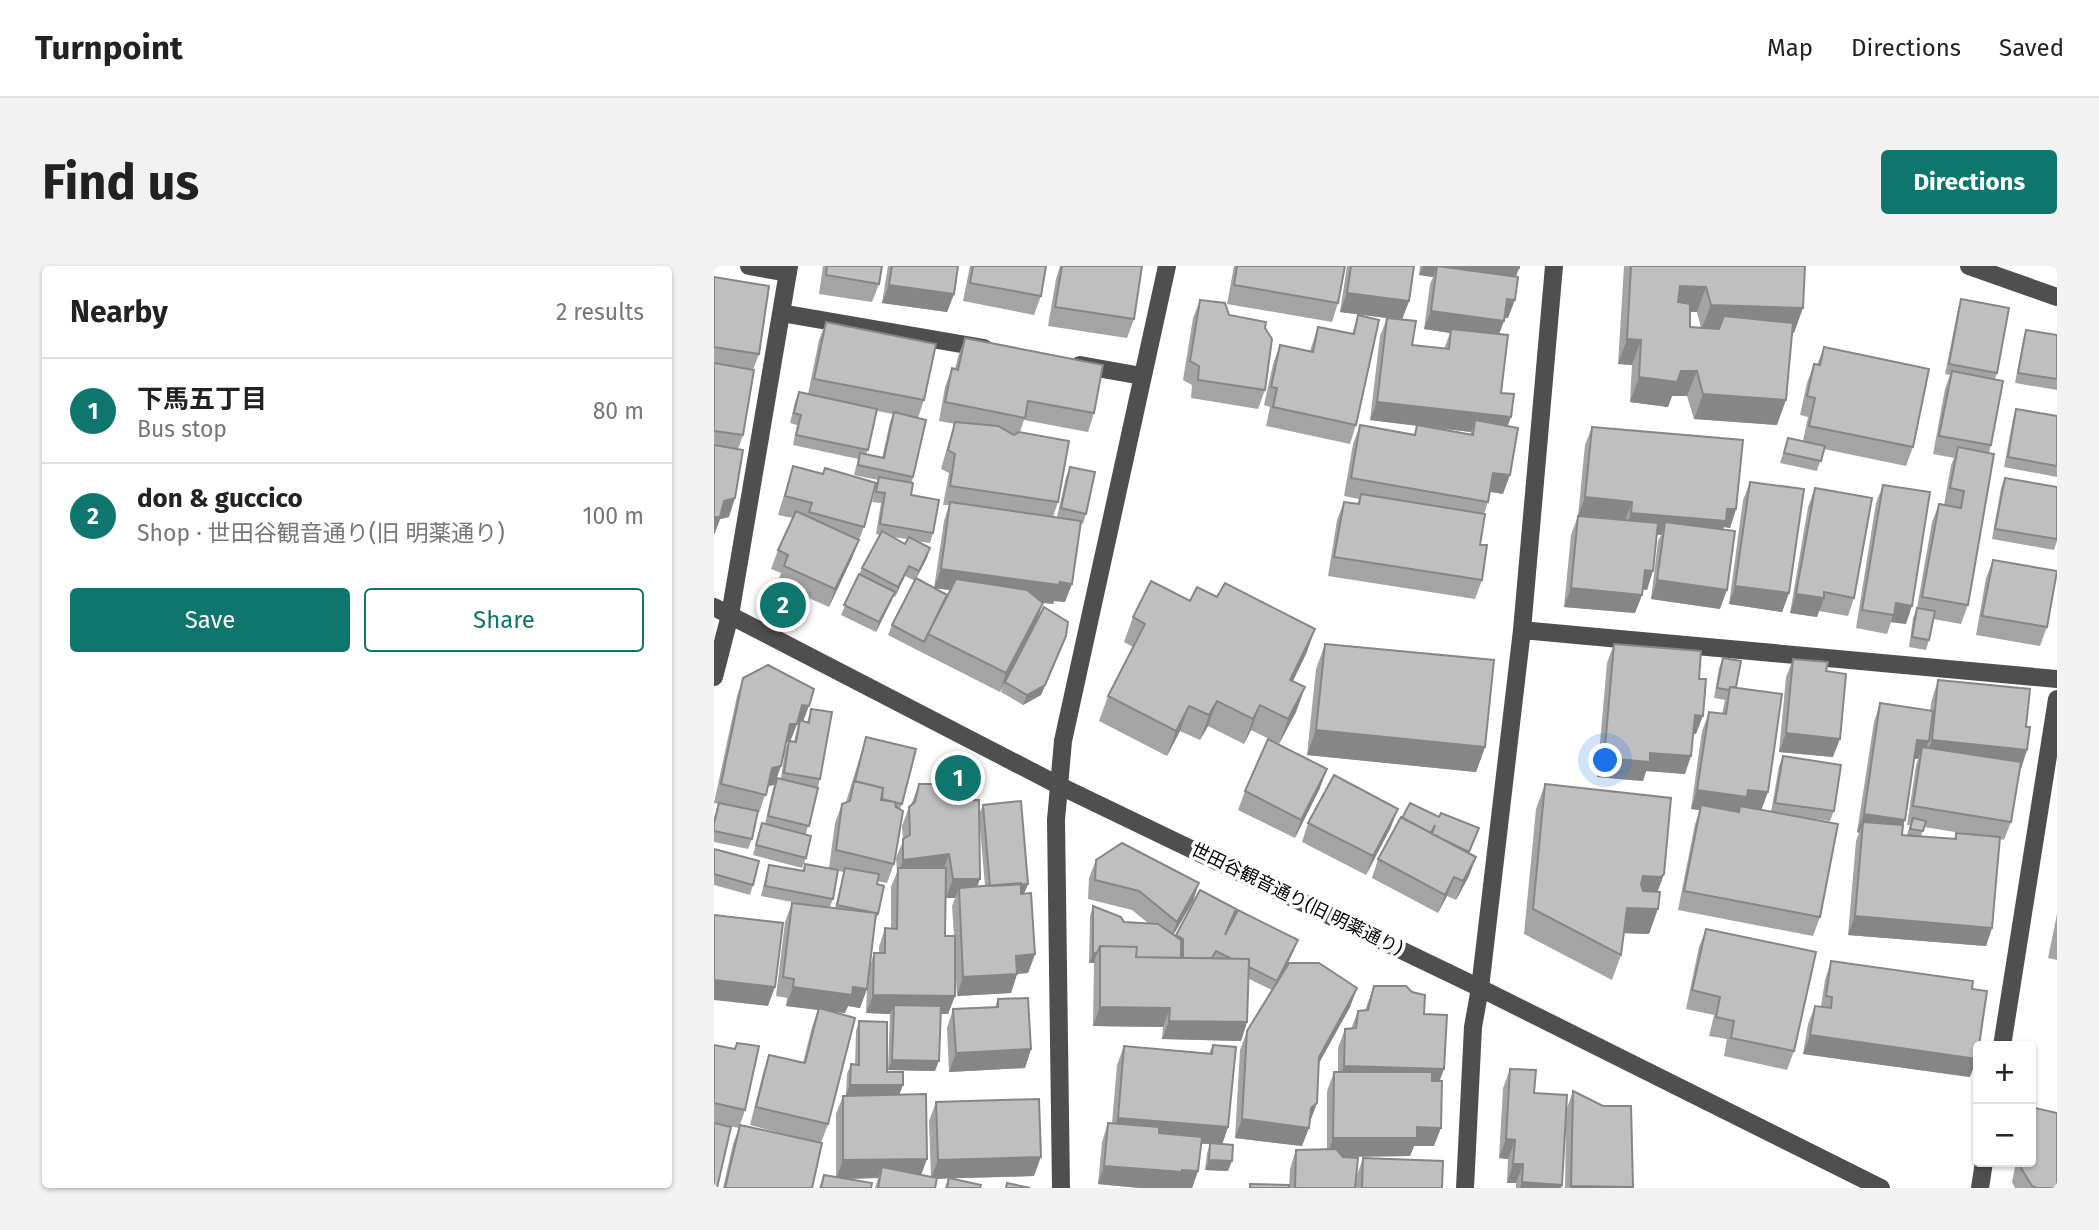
<!DOCTYPE html>
<meta charset="utf-8">
<style>
:root{--surface:#fff;--page:#f2f2f2;--text:#222;--muted:#767676;--line:#e0e0e0;--accent:#0f766e}
body{margin:0;font-family:"Fira Sans","Noto Sans JP",sans-serif;background:var(--page);color:var(--text)}
.controls{position:absolute;right:21px;bottom:21px;display:grid;overflow:hidden;border-radius:7px;box-shadow:0 2px 5px #0004}
.controls button{width:63px;height:63px;display:grid;place-items:center;padding:0;border:0;border-bottom:2px solid var(--line);background:var(--surface);color:var(--text);font:35px sans-serif}
.you{position:absolute;left:892px;top:495px;width:24px;height:24px;margin:-18px;border:5px solid #fff;border-radius:50%;background:#1a73e8;box-shadow:0 0 0 10px #1a73e833}
.badge{display:grid;place-items:center;width:46px;height:46px;border-radius:50%;background:var(--accent);color:#fff;font-size:23px;font-weight:700}
.pin{position:absolute;translate:-50% -50%;border:4px solid #fff;box-shadow:0 2px 7px #0006}
.list{margin:0;padding:0;list-style:none}
h2{display:flex;justify-content:space-between;align-items:center;height:91px;margin:0;padding:0 28px;font-size:30px}
h2 small{font-size:23px;font-weight:400;color:var(--muted)}
.list li{display:grid;grid-template-columns:46px 1fr auto;gap:21px;align-items:center;box-sizing:border-box;height:105px;padding:0 28px;border-top:2px solid var(--line)}
.list b{display:block;font-size:26px;white-space:nowrap}
.list p{margin:0;font-size:23px;white-space:nowrap;color:var(--muted)}
.list em{font-size:23px;font-style:normal;color:var(--muted)}
.actions{display:flex;gap:14px;padding:21px 28px}
.actions a{flex:1;padding:16px 0;border:2px solid var(--accent);border-radius:7px;text-align:center;font-size:24px;color:var(--accent)}
.actions .main{background:var(--accent);color:#fff}
.map{position:relative;flex:none;width:1343px;height:922px;overflow:hidden;border-radius:7px}
header{display:flex;align-items:center;gap:42px;box-sizing:border-box;height:98px;padding:0 35px;background:var(--surface);border-bottom:2px solid var(--line)}
header strong{font-size:33px}
nav{display:flex;gap:38px;margin-inline-start:auto;font-size:24px}
.intro{display:flex;align-items:center;justify-content:space-between;box-sizing:border-box;height:168px;padding:0 42px}
h1{margin:0;font-size:49px}
.button{padding:18px 32px;border-radius:7px;background:var(--accent);color:#fff;font-size:24px;font-weight:700}
main{display:flex;gap:42px;padding:0 42px}
aside{flex:1;background:var(--surface);border-radius:7px;box-shadow:0 2px 5px #0004}
.map>svg:first-child{display:block}
.lines{fill:none;stroke-linecap:round;stroke-linejoin:round}
.minor{stroke:#4f4f4f;stroke-width:18}
.wall{fill:#a4a4a4;fill-rule:evenodd}
.shaded-wall{fill:#868686}
.building{fill:#bfbfbf;stroke:#868686;stroke-width:2}
.labels{text-anchor:middle;stroke-width:7;stroke-linejoin:round;paint-order:stroke}
.street-label{font-size:18px;fill:#000;stroke:#fff}
</style>
<header>
<strong>Turnpoint</strong>
<nav><a>Map</a><a>Directions</a><a>Saved</a></nav>
</header>
<div class="intro"><h1>Find us</h1><a class="button">Directions</a></div>
<main>
<aside>
<h2>Nearby<small>2 results</small></h2>
<ul class="list">
<li><span class="badge">1</span><div><b>下馬五丁目</b><p>Bus stop</p></div><em>80 m</em></li>
<li><span class="badge">2</span><div><b>don &amp; guccico</b><p>Shop · 世田谷観音通り(旧 明薬通り)</p></div><em>100 m</em></li>
</ul>
<div class="actions"><a class="main">Save</a><a>Share</a></div>
</aside>
<div class="map">
<svg width="1343" height="922" viewBox="0 0 1343 922">
<rect width="100%" height="100%" fill="#fff"/>
<g class="lines">
<path class="minor" d="M35,0L74,7
M1255,0L1343,31
M67,47L270,82
M366,99L428,110
M0,341L346,520L766,722L1167,922
M808,364L1343,413
M0,411L16,349L75,0
M1288,780L1343,433
M347,922L342,554L349,475L453,0
M751,922L759,761L766,722L808,364L840,0
M1266,922L1270,896"/>
</g>
<path class="wall" d="M109,0H168L165,18L158,36L105,28Z
M174,0H244L240,28L233,46L168,37Z
M256,0H332L327,30L320,49L249,35Z
M346,0H428L420,53L413,72L334,60L342,13Z
M520,0H631L624,37L618,56L513,38Z
M633,0H700L695,35L688,53L698,79L730,83L736,67L710,63L716,18L719,11L705,9L706,0H805L802,11L794,52H790L785,68L787,127L794,160L789,228L776,226L774,236L770,248L766,279L768,314L761,333L614,310L623,254L630,236L643,238L645,233L630,230L639,178L646,159L700,169L703,160L656,154L666,70L673,52L626,46ZM714,161L757,166L756,168Z
M910,0H1091L1080,67H1078L1063,159L980,153L973,130H958L954,141L916,136L918,99L904,98ZM976,46H983L987,62L976,61Z
M0,11L45,88L39,104L29,169L24,183L15,251L6,253L0,269Z
M1247,33L1283,107L1281,113L1277,179L1275,187L1254,339L1247,358L1219,353L1215,374L1212,384L1195,381L1199,352L1203,342L1218,256L1225,238L1230,239L1237,199L1240,192L1219,188L1231,123L1236,109L1231,108L1244,43Z
M486,34L515,49L551,62V124L544,143L477,132L478,119L469,114L479,52Z
M644,49L642,159L636,178L552,160L556,141L550,139L559,98L566,79L596,85L604,61L638,68Z
M112,56L210,134L204,152L197,229L219,267L216,277L202,275L216,282L202,313L232,333L237,324L220,322L230,255L235,239H229L235,207L227,203L235,175L241,158L225,155L231,121L238,102L241,103L244,91L251,72L380,147L374,166L310,154L306,166L344,236L339,251H343L352,211L356,201L372,248L369,258L367,257L351,336L340,335L339,338L329,337L322,356L286,426L207,386L209,381L207,386L174,369L178,359L201,315L191,310L181,331L179,330L162,366L127,349L148,302L166,269L162,268L167,237L158,236L164,214L140,209L144,193L79,179L83,159L76,157L81,136L85,126L94,128L105,74ZM163,145L179,148L176,156L168,192L152,189ZM179,271L193,273L191,278Z
M1312,64L1343,69V124L1301,117L1309,74Z
M1110,81L1199,181L1192,200L1110,183L1103,205L1066,197L1074,172L1089,175L1094,151L1086,149L1093,117L1100,98L1103,99Z
M1302,143L1343,150V211L1290,201L1299,153Z
M878,161L1022,243L1016,262L1010,261L1009,264L1006,343L937,333L944,275L947,269L943,268L933,324L929,323L928,329L921,347L850,341L857,269L864,250L911,255L864,250L871,179Z
M79,200L109,208L111,202L150,261L138,292L115,341L63,318L67,307L57,303L64,284L79,252L64,249L73,219Z
M1291,212L1343,221V275L1340,284L1278,273L1287,222Z
M1036,216L1075,327L1068,346L1015,338L1029,234Z
M1169,219L1192,358L1177,356L1173,368L1142,362L1162,237Z
M1101,222L1140,332L1134,350L1105,345L1103,351L1076,347L1094,241Z
M1279,294L1333,361L1326,380L1262,369L1272,312Z
M503,331L601,363L592,388L579,415L591,421L582,446L565,478L537,464L530,478L494,460L486,474L466,465L453,490L385,455L394,430L419,381L410,376L419,351L476,335Z
M611,378L771,481L762,506L593,489L602,403Z
M900,378L985,413L982,468H979L971,508L932,505L929,515L883,511L893,397Z
M348,380L327,429L309,439L287,426L291,416Z
M1009,392L1022,421L1048,544L1057,546L1065,500L1069,490L1120,545L1116,555L1078,550L1106,651L1099,670L964,644L981,558L986,544L977,543L988,465L995,446L1008,448L1011,434L1000,432L1005,402Z
M1079,393L1119,491L1065,486L1072,411Z
M29,412L89,455L93,456L97,443L106,513L92,568V592L88,602L39,589L48,557L51,558L59,522L63,512H67L71,485L74,476H72L67,500L60,519L54,520L45,547H44L38,573L34,583L0,576V552L4,538L0,537L23,430ZM83,458H84L80,476L76,475Z
M1224,414L1307,503L1306,502L1297,556L1290,574L1286,573L1278,662L1272,680L1134,669L1142,575L1145,567L1143,566L1160,456L1166,437L1216,444L1218,433ZM1200,493H1204L1202,499L1193,559H1196L1193,569H1188ZM1210,561L1253,568L1242,567L1240,573L1207,570Z
M152,471L188,538L186,543L180,598L173,617L163,615V618L164,648L161,657L156,700L160,687H165V681L171,662H177V621L183,606L182,592L189,575L188,560L195,541L197,539L205,518L238,534L265,548L269,539L314,618L310,627L321,688L314,707L303,708L297,727L243,730L241,698V730L234,748H227L221,805L174,804L176,748L152,747L153,722L146,742L134,740L131,747L117,745L114,858L107,877L98,922H9L19,878L25,862L10,859L0,922V779L21,783L23,777L31,844L26,859L101,876L36,859L49,807L55,789L89,797L98,761L104,744L72,740L73,732L62,730L71,656L78,637L94,639L47,630L52,609L55,599L88,605L91,598L115,602L121,557L128,538L132,536ZM265,550L271,620H263ZM124,605L130,606L121,642L116,641L119,633ZM232,632H241L238,640L240,670H231Z
M831,518L950,608L943,626L935,668L910,667L907,689L898,714L810,668L822,543Z
M606,522L581,572L524,544L531,525Z
M594,557L677,561L652,609L588,576Z
M0,583L39,619L36,629L0,619Z
M755,587L762,591L755,610L742,634L733,630L724,647L658,612L664,593Z
M382,594L485,617L479,635L459,669L461,670L486,624L516,659L580,684L570,705L643,722L636,741L604,798L596,856L588,880L521,872L526,784L533,765L558,724L535,713L533,756L527,775L448,773L449,761L379,760L380,697H375L376,650L379,640L410,656L435,658L418,644L374,633L375,612Z
M1343,648V694L1334,692Z
M992,663L1080,785L1073,804L1010,790L1013,773L995,770L1000,749L972,743L985,681Z
M1117,695L1258,723L1256,811L1089,788L1094,758L1101,740H1107L1111,714Z
M660,720L710,748L726,815L720,880H700L696,890L631,891L643,909L649,892L728,922H575L576,903L582,884L613,883V825L620,806H624V782L631,763H637L644,745L651,744Z
M284,733L317,783L311,802L235,806L233,762L239,743L281,741Z
M145,755L185,829L207,909L217,911L215,855L222,836L320,910L235,912L266,922H231L234,912L223,913L221,922H161L164,912L133,913L157,922H105L110,909L122,911V848L129,830L163,829H132L133,808L137,798L141,799L142,765Z
M499,779L514,861L508,878L514,905L491,904L493,887L496,878H487L484,905L478,922H426L384,918L388,876L394,857H398L403,799L410,780L495,787Z
M796,803L820,827L853,842L859,825L919,921V922H851L852,859L848,919L847,922H802V917H793L794,893L785,892L789,822Z
M1302,896H1317L1343,922H1301L1298,916Z"/>
<path class="shaded-wall" d="M709,0H723L719,11L705,9Z
M723,0H788L805,2L798,21Z
M175,19L240,28L233,46L168,37Z
M966,20L992,21L983,46L957,45Z
M633,27L695,35L688,54L626,46Z
M793,33L801,34L794,52L786,51Z
M997,39L1089,42L1080,67L987,64Z
M717,45L790,55L783,74L737,63L736,67L710,63Z
M913,73L927,74L918,99L904,98Z
M967,105H983L973,130H958L954,141L916,136L925,111Z
M989,128L1072,134L1063,159L980,153Z
M663,136L797,151L790,170L761,154L757,166L656,154Z
M779,207L796,209L789,228L773,225Z
M871,231L918,236L911,255L864,250Z
M21,232L15,251L6,253L0,269V251L10,235Z
M1013,243H1022L1016,262L1010,261L1005,274L951,256L947,269L910,265L917,247Z
M145,274L138,292L115,341L121,323Z
M216,282L213,292L201,315L205,305Z
M195,300L191,310L181,331L184,321Z
M227,303L346,316L358,318L351,336L340,335L339,338L220,322Z
M931,304L939,305L933,324L924,323Z
M943,314L1013,324L1006,343L937,333Z
M1021,320L1075,327L1068,346L1015,338Z
M857,322L928,329L921,347L850,341Z
M181,326L177,336L162,366L165,356Z
M1082,328L1110,332L1103,351L1076,347Z
M329,337L322,356L286,426L292,407Z
M1182,337L1198,340L1192,358L1177,356Z
M601,363L592,388L567,439L576,414Z
M352,370L327,429L309,439L313,429Z
M591,421L582,446L565,478L574,453Z
M503,435L494,460L486,474L495,449Z
M88,439L95,440L88,458L86,454L84,458H83L76,476H70L76,458Z
M546,439L537,464L530,478L539,453Z
M475,440L466,465L453,490L462,465Z
M981,449L989,450L982,468H974Z
M602,464L771,481L762,506L593,489Z
M1072,467L1126,473L1119,491L1065,486Z
M1203,474L1215,475L1208,494V481L1204,493L1196,492Z
M1218,474L1313,484L1307,503L1211,493Z
M936,487L977,490L971,508L932,505L929,515L883,511L890,492Z
M67,500L60,519L51,521L58,502Z
M613,503L606,522L581,572L587,554Z
M983,524H1034L1054,526L1047,545L1026,540L1023,549L987,539L986,544L977,543Z
M684,543L677,561L652,609L659,590Z
M1150,548L1191,554L1184,572L1149,556L1145,567L1143,566Z
M235,588L228,607L184,609L189,594Z
M762,591L755,610L742,634L749,615Z
M950,608L941,633L919,635L929,610Z
M740,611L733,630L724,647L731,629Z
M239,613H266L259,632L245,622L241,632H232Z
M485,617L479,635L456,675L463,656Z
M314,618L310,628L272,630L276,620Z
M913,642L944,643L935,668L904,667Z
M1141,650L1278,662L1272,680L1134,669Z
M584,674L580,684L560,725L563,715Z
M379,687H383L380,697H375Z
M321,688L314,707L296,708L302,690Z
M303,708L297,727L243,730L249,711Z
M0,714L61,721L54,740L0,734Z
M79,721H139L153,723L146,742L134,740L131,747L72,740Z
M643,722L636,741L598,810L605,791Z
M159,729L241,730L234,748H179L180,739L176,748L152,747Z
M386,741L456,742L449,761L379,760Z
M455,755L533,756L527,775L448,773Z
M1096,769L1263,793L1256,811L1089,788Z
M317,783L311,802L235,806L242,787Z
M178,794L225,795L221,805L174,804Z
M630,800L730,803L723,822L623,818Z
M136,819H189L185,830L132,829Z
M603,837L596,856L597,842Z
M404,852L514,861L508,879L397,870Z
M528,853L595,862L588,880L521,872Z
M703,861L727,862L720,880H700L696,890L613,891L619,872Z
M792,873L801,874L794,893L785,892Z
M327,891L320,910L217,913L224,894Z
M213,893L206,912L168,901L164,912L122,913L129,894Z
M495,894L518,895L514,905L491,904Z
M799,898H809L802,917H793Z
M390,900L484,905L478,922H426L384,918Z
M808,916L848,919L847,922H806Z
M857,920L919,921V922H857Z"/>
<path class="building" d="M113,0H168L165,18L112,9Z
M178,0H244L240,28L175,19Z
M259,0H332L327,30L256,17Z
M348,0H428L420,53L341,41Z
M523,0H631L624,37L520,19Z
M637,0H700L695,35L633,27Z
M723,0L804,11L801,34L793,33L790,55L717,45Z
M788,0H805V2Z
M917,0H1091L1089,42L997,39L992,21L966,20L964,36L976,38V61L1005,63L1010,50L1079,57L1072,134L989,128L983,105H967L963,116L925,111L927,74L913,73Z
M0,11L55,20L45,88L0,81Z
M1247,33L1295,42L1283,107L1235,98Z
M486,34L511,37L515,49L552,56L551,62L558,73L551,124L484,114L485,100L476,95Z
M644,49L665,54L642,159L559,141L563,122L557,121L566,79L599,86L604,61L640,68Z
M673,52L702,55L698,79L735,83L737,63L794,69L787,127L800,128L797,151L663,136Z
M112,56L222,78L210,134L100,113Z
M1312,64L1343,69V113L1304,107Z
M251,72L389,99L380,147L314,135L311,152L231,136L238,102L244,104Z
M1110,81L1215,103L1199,181L1095,160L1101,132L1093,130L1100,98L1106,99Z
M0,97L40,104L29,169L0,165Z
M1238,105L1289,115L1277,179L1225,170Z
M85,126L163,143L154,184L82,169L87,149L80,147Z
M1302,143L1343,150V200L1294,191Z
M180,146L212,154L199,211L144,199L146,187L170,192Z
M761,154L804,162L796,209L779,207L774,236L637,212L646,159L701,169L703,159L759,169Z
M241,156L284,160L300,169L305,166L355,175L344,236L236,220L241,188L234,184Z
M878,161L1029,174L1022,243H1013L1012,255L917,247L918,236L871,231Z
M1074,172L1111,180L1107,195L1070,187Z
M0,179L29,184L21,232L10,235L6,251H0Z
M1244,181L1280,188L1254,339L1208,331L1225,238L1247,242L1250,225L1236,222Z
M79,200L109,208L111,202L162,217L150,261L95,246L98,237L71,230Z
M356,201L381,206L372,248L347,242Z
M165,211L199,217L197,229L225,234L219,267L166,258L171,227L162,226Z
M1291,212L1343,221V273L1281,263Z
M1036,216L1090,223L1075,327L1021,320Z
M1169,219L1216,226L1198,340L1182,337L1180,349L1148,344Z
M1101,222L1158,232L1140,332L1110,326V332L1082,328Z
M647,228L771,248L766,279H773L768,314L620,291L630,236L645,238Z
M236,236L367,255L358,318L346,316L345,319L227,303Z
M82,245L145,274L121,323L70,300L74,289L64,284Z
M864,250L944,257L939,305L931,304L928,329L857,322Z
M951,256L1021,265L1013,324L943,314Z
M168,265L191,278L195,271L216,282L205,305L195,300L184,321L148,302Z
M1279,294L1343,305L1333,361L1268,350Z
M145,308L181,326L165,356L130,339Z
M202,312L233,329L210,376L178,359Z
M242,313L313,324L329,337L292,407L214,368Z
M437,315L476,335L483,321L503,331L511,317L601,363L576,414L591,421L574,453L546,439L539,453L503,435L495,449L475,440L462,465L394,430L431,358L419,351Z
M330,341L354,356L352,370L331,419L313,429L291,416Z
M1203,342L1221,345L1215,374L1198,371Z
M611,378L780,394L771,481L602,464Z
M900,378L987,385L985,413H992L989,450L981,449L977,490L936,487V496L890,492Z
M1009,392L1027,395L1022,421H1016L1015,424L1003,422Z
M1079,393L1114,396L1112,405L1132,408L1126,473L1072,467Z
M54,399L100,423L95,440L88,439L83,458H76L67,500L58,502L52,529L7,518L29,412Z
M1224,414L1316,423L1312,461H1316L1313,484L1218,474Z
M1016,421L1068,428L1054,526L1034,524L1033,531L983,524L995,446L1012,448Z
M1166,437L1219,445L1215,475L1203,474L1191,554L1150,548Z
M97,443L118,446L106,513L70,507L75,475L82,476L86,454L95,457Z
M152,471L202,483L188,538L168,533L169,522L141,515Z
M554,473L613,503L587,554L531,525Z
M1208,481L1307,496L1297,556L1199,540Z
M1069,490L1127,499L1120,545L1061,537Z
M620,509L684,543L659,590L594,557Z
M63,512L104,522L95,560L54,550Z
M140,515L169,522L167,534L181,536L182,541L189,545L180,598L122,584L128,538L136,535Z
M205,518H234L238,534H265L266,613H239L235,588L189,594V573L196,569L195,541L201,536Z
M831,518L957,532L950,608L947,611L929,610L927,618L929,625L946,626L944,643L913,642L907,689L819,643Z
M307,535L314,618L276,620L269,539Z
M5,537L44,545L38,573L0,565V558Z
M696,537L725,551L727,547L765,562L755,586L718,568L721,559L717,567L688,552Z
M987,539L1025,546L1026,540L1124,558L1106,651L970,625Z
M687,551L762,591L749,615L740,611L731,629L664,593Z
M1199,552L1212,555L1209,565L1196,563Z
M1149,556L1189,559L1188,569L1242,573V567L1286,571L1278,662L1141,650Z
M48,557L97,570L92,592L42,579Z
M408,577L485,617L463,656L425,625L381,614L382,594Z
M0,583L45,595L39,619L0,608Z
M91,598L124,604L119,633L51,620L55,599L90,605Z
M131,602L165,608L163,618L170,620L164,648H162V647L123,639Z
M184,602H232L231,670H241V730L159,729L160,687H171V662L183,663Z
M307,617V628L317,627L321,688L302,690L303,708L249,711L245,622Z
M486,624L522,643L511,669L524,644L584,674L563,715L535,701V693H518L502,685L498,692H469V673L462,669Z
M78,637L162,647L153,723L139,721L138,729L79,721L80,713L69,711Z
M379,640L407,651L410,656L444,658L467,674V692L422,691L423,681L386,680L383,687H379Z
M0,649L69,657L61,721L0,714Z
M992,663L1102,686L1080,785L1017,772L1020,755L1002,751L1006,731L978,724Z
M386,680L423,681L422,691L535,693L533,756L455,755L456,742L386,741Z
M1117,695L1259,715L1258,723L1273,725L1263,793L1096,769L1101,740L1117,742L1118,731L1112,730Z
M575,697H605L643,722L605,791L603,837L597,842L595,862L528,853L533,765Z
M660,720H692L698,726L711,729L710,748L733,749L730,803L630,800L631,763L642,762L644,745L654,744Z
M314,732L317,783L242,787L239,743L284,741V733Z
M180,739L227,740L225,795L178,794Z
M105,742L141,752L114,858L42,841L55,789L91,797Z
M145,755L173,756V806H189V819H136L137,798L145,799Z
M23,777L45,780L31,844L0,837V779L21,783Z
M499,779L522,781L514,861L404,852L410,780L498,788Z
M796,803L822,804L820,827L853,829L848,919L808,916L809,898H799L801,874L792,873Z
M620,806H718V815H728L727,862L703,861V872H619Z
M859,825L889,840H917L919,921L857,920Z
M212,828L213,893L129,894V830Z
M325,833L327,891L224,894L222,836Z
M1317,841L1343,847V922H1323L1318,920L1304,897L1305,896H1317Z
M0,857L17,861L3,922H0Z
M394,857L445,861V867L488,871L484,905L468,904V906L390,900Z
M26,859L108,877L98,922H11Z
M496,877L519,879L518,895L495,894Z
M622,883L629,891L644,892L641,922H581L582,884Z
M649,892L729,895L728,922H648Z
M168,901L223,912L221,922H164Z
M110,909L158,917L157,922H107Z
M235,912L267,919L266,922H233Z
M293,917L316,922H292Z
M536,918L575,919V922H536Z"/>
<g class="labels">
<g class="street-label">
<text transform="translate(583 633) rotate(26)" y="6">世田谷観音通り(旧 明薬通り)</text>
</g>
</g>
</svg>
<div class="controls">
<button>+</button>
<button>−</button>
</div>
<div class="you"></div>
<div class="pin badge" style="left:244px;top:512px">1</div>
<div class="pin badge" style="left:69px;top:339px">2</div>
</div>
</main>
